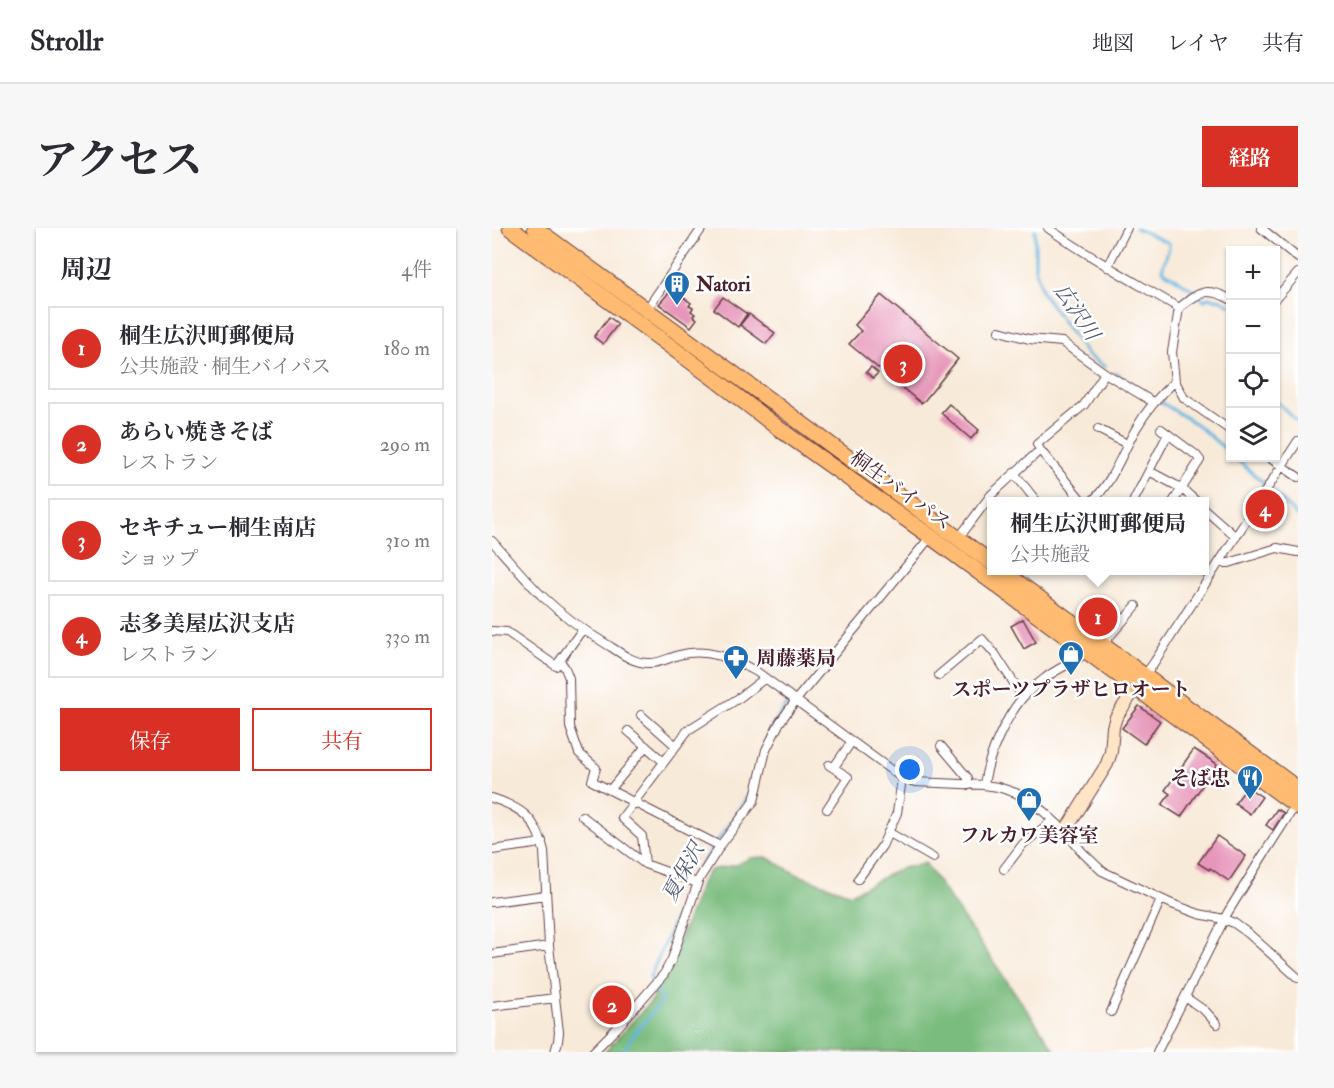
<!DOCTYPE html>
<html lang="ja">
<meta charset="utf-8">
<style>
:root{--surface:#fff;--page:#f7f7f7;--text:#2b2b33;--muted:#7c7c81;--line:#e1e1e2;--accent:#d93025}
body{margin:0;font-family:"IM FELL Double Pica","Noto Serif JP",serif;background:var(--page);color:var(--text)}
.controls{position:absolute;right:18px;top:18px;display:grid;overflow:hidden;border-radius:0px;box-shadow:0 2px 4px #0004}
.controls button{width:54px;height:54px;display:grid;place-items:center;padding:0;border:0;border-bottom:2px solid var(--line);background:var(--surface);color:var(--text);font:30px sans-serif}
.you{position:absolute;left:418px;top:542px;width:21px;height:21px;margin:-15px;border:4px solid #fff;border-radius:50%;background:#1a73e8;box-shadow:0 0 0 9px #1a73e833}
.badge{display:grid;place-items:center;width:39px;height:39px;border-radius:50%;background:var(--accent);color:#fff;font-size:20px;font-weight:700}
.pin{position:absolute;translate:-50% -50%;border:3px solid #fff;box-shadow:0 2px 6px #0006}
.popup{position:absolute;left:495px;top:269px;width:222px;height:78px;box-sizing:border-box;display:grid;place-content:center;border-radius:0px;background:var(--surface);filter:drop-shadow(0 2px 4px #0005);font-size:20px;white-space:nowrap;color:var(--muted)}
.popup b{font-size:22px;color:var(--text)}
.popup::after{content:'';position:absolute;left:50%;top:100%;margin-left:-12px;border:12px solid transparent;border-top-color:var(--surface)}
.list{margin:0;padding:0;list-style:none}
h2{display:flex;justify-content:space-between;align-items:center;height:78px;margin:0;padding:0 24px;font-size:26px}
h2 small{font-size:20px;font-weight:400;color:var(--muted)}
.list li{display:grid;grid-template-columns:39px 1fr auto;gap:18px;align-items:center;box-sizing:border-box;height:84px;margin:0 12px 12px;padding:0 12px;border:2px solid var(--line);border-radius:0px}
.list b{display:block;font-size:22px;white-space:nowrap}
.list p{margin:0;font-size:20px;white-space:nowrap;color:var(--muted)}
.list em{font-size:20px;font-style:normal;color:var(--muted)}
.actions{display:flex;gap:12px;padding:18px 24px}
.actions a{flex:1;padding:14px 0;border:2px solid var(--accent);border-radius:0px;text-align:center;font-size:21px;color:var(--accent)}
.actions .main{background:var(--accent);color:#fff}
.icon{flex:none;width:33px;height:33px;fill:none;stroke:currentColor;stroke-width:2;stroke-linecap:round;stroke-linejoin:round}
.map{position:relative;flex:none;width:806px;height:824px;overflow:hidden;border-radius:0px}
header{display:flex;align-items:center;gap:36px;box-sizing:border-box;height:84px;padding:0 30px;background:var(--surface);border-bottom:2px solid var(--line)}
header strong{font-size:28px}
nav{display:flex;gap:33px;margin-inline-start:auto;font-size:21px}
.intro{display:flex;align-items:center;justify-content:space-between;box-sizing:border-box;height:144px;padding:0 36px}
h1{margin:0;font-size:42px}
.button{padding:15px 27px;border-radius:0px;background:var(--accent);color:#fff;font-size:21px;font-weight:700}
main{display:flex;gap:36px;padding:0 36px}
aside{flex:1;background:var(--surface);border-radius:0px;box-shadow:0 2px 4px #0004}
.map>svg:first-child{display:block}
.forest{fill:#7abc7e;stroke:#626e54;stroke-width:1.5}
.lines{fill:none;stroke-linecap:round;stroke-linejoin:round}
.stream{stroke:#64b4df;stroke-width:3}
.building{fill:#e796ba}
.street-casing{stroke:#643d45;stroke-width:10}
.secondary-casing{stroke:#643d45;stroke-width:14}
.highway-casing{stroke:#643d45;stroke-width:17}
.street{stroke:#fff;stroke-width:8}
.secondary{stroke:#ffe4c6;stroke-width:12}
.highway{stroke:#febb71;stroke-width:15}
.labels{text-anchor:middle;stroke-width:5;stroke-linejoin:round;paint-order:stroke}
.poi-label{font-size:20px;font-weight:bold;fill:#4a1f2b;stroke:#fff;text-anchor:start}
.street-label{font-size:20px;fill:#4a1f2b;stroke:#fff}
.water-label{font-size:21px;font-style:italic;fill:#545b73;stroke:#fff}
</style>
<header>
<strong>Strollr</strong>
<nav><a>地図</a><a>レイヤ</a><a>共有</a></nav>
</header>
<div class="intro"><h1>アクセス</h1><a class="button">経路</a></div>
<main>
<aside>
<h2>周辺<small>4件</small></h2>
<ul class="list">
<li><span class="badge">1</span><div><b>桐生広沢町郵便局</b><p>公共施設 · 桐生バイパス</p></div><em>180 m</em></li>
<li><span class="badge">2</span><div><b>あらい焼きそば</b><p>レストラン</p></div><em>290 m</em></li>
<li><span class="badge">3</span><div><b>セキチュー桐生南店</b><p>ショップ</p></div><em>310 m</em></li>
<li><span class="badge">4</span><div><b>志多美屋広沢支店</b><p>レストラン</p></div><em>330 m</em></li>
</ul>
<div class="actions"><a class="main">保存</a><a>共有</a></div>
</aside>
<div class="map">
<svg width="806" height="824" viewBox="0 0 806 824">
<rect width="100%" height="100%" fill="#fff"/>
<filter id="ink" filterUnits="userSpaceOnUse"><feTurbulence type="fractalNoise" baseFrequency=".0167" numOctaves="2"/><feDisplacementMap in="SourceGraphic" scale="12" xChannelSelector="R" yChannelSelector="G"/><feConvolveMatrix kernelMatrix="1 2 1 2 8 2 1 2 1" color-interpolation-filters="sRGB"/></filter>
<filter id="wash" filterUnits="userSpaceOnUse"><feTurbulence type="fractalNoise" baseFrequency=".008" numOctaves="4" result="noise"/><feDisplacementMap in="SourceGraphic" scale="24" xChannelSelector="R" yChannelSelector="G"/><feGaussianBlur stdDeviation="1.35" result="paint"/><feColorMatrix in="noise" values="0 0 0 0 0 0 0 0 0 0 0 0 0 0 0 0 0 1.4 0 .05"/><feComposite in="paint" operator="in"/></filter>
<g filter="url(#wash)">
<rect width="100%" height="100%" fill="#f8ead9"/>
<path class="forest" d="M274,629L306,647L359,666L407,641L433,635L564,824H113L160,772L180,731L210,653L218,642L244,637L259,630Z"/>
<g class="lines">
<path class="stream" d="M643,0L677,15V19L670,42L698,60L712,72L717,70L729,72L738,77
M543,2V39L550,64L595,127L613,139
M623,145L657,167
M667,173L704,196L738,225
M784,173L806,194
M743,230L773,256
M780,262L806,289
M273,517L278,501L295,476
M130,824L140,809L170,773L158,749L202,647L256,568L267,535"/>
</g>
<g id="blocks">
<path class="building" d="M180,61L199,75L197,78L201,80L199,83L203,86L201,88L205,91L199,99L167,76Z
M389,67L466,131L433,172L429,175L401,152L400,147L396,143L391,139L386,140L357,116L369,103L363,97Z
M231,69L255,86L246,99L222,81Z
M257,86L283,105L274,116L248,97Z
M117,89L126,96L111,116L102,109Z
M379,139L386,145L381,150L374,144Z
M457,176L487,202L479,211L449,185Z
M607,375L620,384L617,388L618,389L610,401L596,390Z
M531,391L544,414L532,421L519,398Z
M647,478L668,493L652,516L630,500Z
M702,521L725,536L689,589L670,577L678,566L673,562Z
M755,559L770,569L758,586L743,575Z
M785,581L792,585L781,602L774,597Z
M725,608L754,628L737,653L718,640L717,642L706,635Z
M122,762L132,773L118,788L107,777Z"/>
</g>
</g>
<g filter="url(#ink)">
<use href="#blocks" fill-opacity="0" stroke="#643d45" stroke-width="1.5"/>
<g class="lines">
<defs>
<path id="street" d="M556,0C598,30 643,54 687,80
M769,0L806,30
M615,39L635,0
M784,70L806,45
M738,71C714,58 707,64 687,80L680,124L683,153L692,170L738,202
M153,84L210,0
M507,103L537,111L570,114L613,145L661,174
M606,201L635,216
M669,201L704,227L708,232L681,274
M778,230L806,249
M657,243L689,260L705,274
M522,245L545,274
M642,272L676,206
M578,274L585,267
M591,274L548,222L545,216L592,177L613,145
M599,274C621,255 630,224 645,199C655,181 668,167 683,153
M712,281L744,309
M466,311L499,267L548,222
M0,313C16,331 32,350 49,367C70,387 94,404 119,419C130,426 142,435 156,435C167,436 176,430 187,427C214,419 242,431 265,444L410,550L423,554L492,557L506,559L524,565L551,583L572,602L591,625L610,643L680,676L707,686L732,691L742,695L757,706L806,750
M728,335H737L785,320L806,324
M0,403L15,404L64,438L90,402
M610,417L644,378
M68,433L73,440L77,450L78,499L87,525L104,540L100,553L228,618
M447,447L490,411L503,426L531,469
M652,448L661,436L806,213
M149,487L184,518
M136,503L172,534
M449,518L476,550L477,557
M342,539L360,513
M492,557C496,528 512,492 531,469C537,463 545,456 552,451C565,440 582,435 595,424
M118,562L154,518
M0,570C30,580 44,590 52,623L57,718L67,804L66,813L63,824
M335,581L356,549L337,537
M90,588L153,636
M396,604L441,630
M0,622L43,616L50,613
M512,641L531,616L554,598L560,592
M366,651L390,618L405,585L410,550
M205,655L153,636L150,608L130,590L196,502L247,470L272,451
M0,674L54,667
M0,726L57,718
M693,769L713,783L725,796
M0,778L63,770
M619,784L669,671
M101,824L125,800L172,746L180,731L207,651L228,618L262,573L274,522L288,494L304,472L440,307
M665,824L736,684L770,629L804,576"/>
<path id="secondary" d="M572,602L577,597L615,536L619,524L621,499L624,489L648,454"/>
<path id="highway" d="M18,0L224,152L286,200L439,309L806,579
M43,0L500,335
M509,342L806,561"/>
</defs>
<use href="#street" class="street-casing"/>
<use href="#secondary" class="secondary-casing"/>
<use href="#highway" class="highway-casing"/>
<use href="#street" class="street"/>
<use href="#secondary" class="secondary"/>
<use href="#highway" class="highway"/>
</g>
</g>
<defs>
<symbol id="building-pin" viewBox="-11 -11 22 30"><path d="M0 17L-7.5 6A9.5 9.5 0 1 1 7.5 6Z" fill="#1f6fb2" stroke="#fff"/><path d="M-4-6H4V6H1V3H-1V6H-4ZM-2.5-4.3h1.7v1.8h-1.7ZM.8-4.3h1.7v1.8H.8ZM-2.5-1h1.7V.8h-1.7ZM.8-1h1.7V.8H.8Z" fill="#fff"/></symbol>
<symbol id="shop-pin" viewBox="-11 -11 22 30"><path d="M0 17L-7.5 6A9.5 9.5 0 1 1 7.5 6Z" fill="#1f6fb2" stroke="#fff"/><path d="M-5-2.5h2.3a2.7 3.5 0 0 1 5.4 0H5L5.5 6h-11ZM-1.5-2.5h3a1.5 2.3 0 0 0-3 0Z" fill="#fff"/></symbol>
<symbol id="pharmacy-pin" viewBox="-11 -11 22 30"><path d="M0 17L-7.5 6A9.5 9.5 0 1 1 7.5 6Z" fill="#1f6fb2" stroke="#fff"/><path d="M-2-6h4v4h4v4h-4v4h-4v-4h-4v-4h4Z" fill="#fff"/></symbol>
<symbol id="restaurant-pin" viewBox="-11 -11 22 30"><path d="M0 17L-7.5 6A9.5 9.5 0 1 1 7.5 6Z" fill="#1f6fb2" stroke="#fff"/><path d="M-5-6h1v4h1v-4h1v4h1v-4h1v5L-1.5 .5V6h-2V.5L-5-1ZM5-6V6H3V1.5H1.5Q1.5-4 5-6Z" fill="#fff"/></symbol>
</defs>
<g fill-rule="evenodd">
<use href="#building-pin" x="170" y="41" width="30" height="40"/>
<use href="#shop-pin" x="564" y="411" width="30" height="40"/>
<use href="#pharmacy-pin" x="229" y="415" width="30" height="40"/>
<use href="#restaurant-pin" x="743" y="535" width="30" height="40"/>
<use href="#shop-pin" x="522" y="557" width="30" height="40"/>
</g>
<g class="labels">
<g class="poi-label">
<text x="204" y="63">Natori</text>
<text x="264" y="437">周藤薬局</text>
<text x="579" y="468" text-anchor="middle">スポーツプラザヒロオート</text>
<text x="738" y="557" text-anchor="end">そば忠</text>
<text x="537" y="614" text-anchor="middle">フルカワ美容室</text>
</g>
<g class="street-label">
<text transform="translate(409 262) rotate(36)" y="7">桐生バイパス</text>
</g>
<g class="water-label">
<text transform="translate(585 84) rotate(56)" y="7">広沢川</text>
<text transform="translate(191 644) rotate(-61)" y="7">夏保沢</text>
</g>
</g>
</svg>
<div class="controls">
<button>+</button>
<button>−</button>
<button><svg class="icon" aria-label="locate" viewBox="0 0 24 24"><circle cx="12" cy="12" r="6"/><path d="M12 2v4M12 18v4M2 12h4M18 12h4"/></svg></button>
<button><svg class="icon" aria-label="layers" viewBox="0 0 24 24"><path d="M12 4l9 5-9 5-9-5zM3 14l9 5 9-5"/></svg></button>
</div>
<div class="you"></div>
<div class="pin badge" style="left:606px;top:389px">1</div>
<div class="popup"><b>桐生広沢町郵便局</b>公共施設</div>
<div class="pin badge" style="left:120px;top:777px">2</div>
<div class="pin badge" style="left:411px;top:136px">3</div>
<div class="pin badge" style="left:773px;top:281px">4</div>
</div>
</main>
